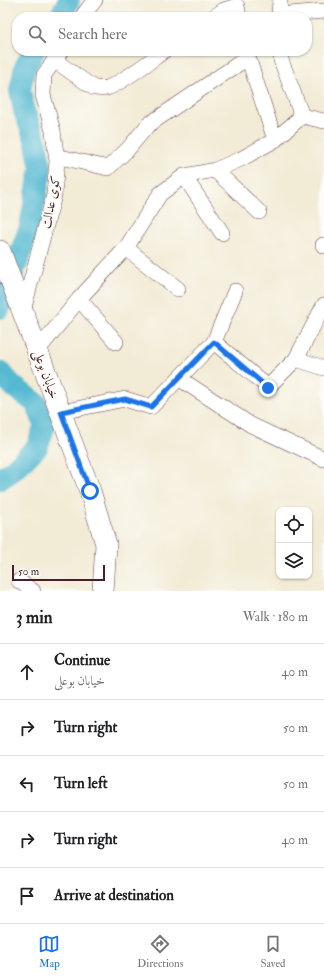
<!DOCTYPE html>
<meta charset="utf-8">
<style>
:root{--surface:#fff;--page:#f6f6f6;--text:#202124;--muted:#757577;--line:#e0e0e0;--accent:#1a73e8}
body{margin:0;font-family:"IM FELL Double Pica",Amiri,serif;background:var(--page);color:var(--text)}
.controls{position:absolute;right:12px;bottom:12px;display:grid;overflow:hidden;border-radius:8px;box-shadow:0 1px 3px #0004}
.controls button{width:36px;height:36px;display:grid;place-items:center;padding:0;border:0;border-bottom:1px solid var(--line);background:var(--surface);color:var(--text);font:20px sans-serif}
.scale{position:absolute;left:12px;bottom:10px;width:93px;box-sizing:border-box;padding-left:4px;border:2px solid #4a1f2b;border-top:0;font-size:11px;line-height:14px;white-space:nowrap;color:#4a1f2b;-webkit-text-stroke:3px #fdfcf7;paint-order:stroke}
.stop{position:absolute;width:12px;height:12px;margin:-9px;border:3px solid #1a73e8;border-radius:50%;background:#fff}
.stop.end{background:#1a73e8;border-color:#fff;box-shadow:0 1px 4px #0008}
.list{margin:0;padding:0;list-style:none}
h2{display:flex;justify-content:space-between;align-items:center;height:52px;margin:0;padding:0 16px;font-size:17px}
h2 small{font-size:13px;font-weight:400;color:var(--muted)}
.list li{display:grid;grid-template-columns:26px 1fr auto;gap:12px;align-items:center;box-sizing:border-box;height:56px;padding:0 16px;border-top:1px solid var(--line)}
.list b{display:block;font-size:15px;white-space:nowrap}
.list p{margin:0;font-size:13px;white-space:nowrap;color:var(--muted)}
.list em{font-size:13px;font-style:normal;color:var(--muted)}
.icon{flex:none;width:22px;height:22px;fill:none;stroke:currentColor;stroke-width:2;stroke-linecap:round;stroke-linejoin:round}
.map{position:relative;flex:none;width:324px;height:591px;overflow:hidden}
.search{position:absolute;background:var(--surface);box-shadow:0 1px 3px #0004;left:12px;right:12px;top:12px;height:44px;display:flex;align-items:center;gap:10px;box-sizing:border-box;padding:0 14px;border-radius:16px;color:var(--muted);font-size:15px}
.sheet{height:332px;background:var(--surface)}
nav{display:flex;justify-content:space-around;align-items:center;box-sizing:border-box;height:56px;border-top:1px solid var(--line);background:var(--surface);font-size:11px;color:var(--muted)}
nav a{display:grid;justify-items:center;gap:2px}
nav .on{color:var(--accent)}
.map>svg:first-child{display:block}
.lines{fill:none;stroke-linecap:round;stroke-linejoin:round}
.river{stroke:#54b9d2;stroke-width:22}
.street-casing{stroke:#633e44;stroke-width:16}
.secondary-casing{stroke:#633e44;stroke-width:22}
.street{stroke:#fff;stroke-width:15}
.secondary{stroke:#fff;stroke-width:21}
.route{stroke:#1a73e8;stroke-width:5}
.labels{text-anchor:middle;stroke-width:3.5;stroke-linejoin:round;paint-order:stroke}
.street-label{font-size:13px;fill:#4a1f2b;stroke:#fdfcf7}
</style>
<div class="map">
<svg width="324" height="591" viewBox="0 0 324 591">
<rect width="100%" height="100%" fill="#fdfcf7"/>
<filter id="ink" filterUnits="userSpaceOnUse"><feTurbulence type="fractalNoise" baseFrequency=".025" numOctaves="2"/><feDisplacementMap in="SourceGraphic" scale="8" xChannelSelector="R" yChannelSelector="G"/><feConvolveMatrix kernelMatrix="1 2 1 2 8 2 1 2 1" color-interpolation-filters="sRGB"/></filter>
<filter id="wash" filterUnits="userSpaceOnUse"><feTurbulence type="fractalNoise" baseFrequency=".012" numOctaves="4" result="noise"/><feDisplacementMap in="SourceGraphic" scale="16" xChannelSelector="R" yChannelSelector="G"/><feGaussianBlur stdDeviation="0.9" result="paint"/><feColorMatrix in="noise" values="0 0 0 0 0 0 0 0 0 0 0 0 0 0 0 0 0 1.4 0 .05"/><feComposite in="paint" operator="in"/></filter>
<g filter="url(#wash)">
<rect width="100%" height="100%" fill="#f2ebd5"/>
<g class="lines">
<path class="river" d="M60,17L69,0
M0,308L30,227L41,168L35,139L24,111L20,90L25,67L34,51
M0,372L14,387L36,403L45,425L37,447L12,471L0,479"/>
</g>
</g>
<g filter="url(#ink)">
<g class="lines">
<defs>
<path id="street" d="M279,15L324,11
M82,17L87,10L95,0
M214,17L224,10L237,6L239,17
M279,17L280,0
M246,51L275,140
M281,51V60L302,116
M54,60L94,88C98,88 103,89 107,88C122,83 150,61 164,51
M302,116L324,121
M56,156L108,168L128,149L148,125L247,58
M215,170L259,212
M184,176L222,233
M323,245L324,246
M126,248L178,289
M79,299L116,342
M324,305L296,359L324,368
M23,311L54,195L57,161L53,131L43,95L44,75L61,51
M214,342L268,387L296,359
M38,350L79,299L126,248L160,194L184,176L215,170L241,159L275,140L302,116
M180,379L251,425L324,459
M61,412L125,399L151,407L214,342L235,291
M19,581L33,591"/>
<path id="secondary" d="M0,251L90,491L106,544L103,591"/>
</defs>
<use href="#street" class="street-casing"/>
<use href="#secondary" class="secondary-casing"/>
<use href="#street" class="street"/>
<use href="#secondary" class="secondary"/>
</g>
</g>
<g class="lines" filter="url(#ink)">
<path class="route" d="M90,491L61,412L125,399L151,407L214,342L268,388"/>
</g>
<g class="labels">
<g class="street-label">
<text transform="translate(50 202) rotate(-79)" y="5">کوی عدالت</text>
<text transform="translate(47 374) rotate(70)" y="5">خیابان بوعلی</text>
</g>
</g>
</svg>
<div class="controls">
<button><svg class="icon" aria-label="locate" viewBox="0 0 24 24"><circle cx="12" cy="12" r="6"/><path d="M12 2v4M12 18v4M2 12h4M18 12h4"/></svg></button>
<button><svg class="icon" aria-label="layers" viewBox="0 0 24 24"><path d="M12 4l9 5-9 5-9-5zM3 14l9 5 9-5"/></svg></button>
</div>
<div class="scale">50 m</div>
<div class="stop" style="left:90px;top:491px"></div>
<div class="stop end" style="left:268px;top:388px"></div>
<div class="search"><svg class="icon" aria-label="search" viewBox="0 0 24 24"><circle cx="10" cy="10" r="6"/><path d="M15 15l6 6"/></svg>Search here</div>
</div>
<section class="sheet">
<h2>3 min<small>Walk · 180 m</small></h2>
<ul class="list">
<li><svg class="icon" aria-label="ahead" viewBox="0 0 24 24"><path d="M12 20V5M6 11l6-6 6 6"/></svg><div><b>Continue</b><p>خیابان بوعلی</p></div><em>40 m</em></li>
<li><svg class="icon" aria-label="right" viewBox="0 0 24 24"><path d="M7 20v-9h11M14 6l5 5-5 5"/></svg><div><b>Turn right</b></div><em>50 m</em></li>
<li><svg class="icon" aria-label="left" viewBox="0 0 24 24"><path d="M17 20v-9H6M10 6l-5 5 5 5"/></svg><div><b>Turn left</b></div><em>50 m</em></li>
<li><svg class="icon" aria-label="right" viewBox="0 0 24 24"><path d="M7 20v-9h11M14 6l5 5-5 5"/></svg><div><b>Turn right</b></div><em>40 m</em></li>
<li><svg class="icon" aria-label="arrive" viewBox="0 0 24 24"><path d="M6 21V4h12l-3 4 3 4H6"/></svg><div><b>Arrive at destination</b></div></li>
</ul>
</section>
<nav>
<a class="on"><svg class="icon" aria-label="map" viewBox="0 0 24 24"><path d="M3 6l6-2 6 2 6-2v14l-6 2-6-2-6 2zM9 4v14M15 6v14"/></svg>Map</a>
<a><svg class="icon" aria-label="directions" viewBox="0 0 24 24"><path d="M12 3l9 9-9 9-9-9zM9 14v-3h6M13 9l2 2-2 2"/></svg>Directions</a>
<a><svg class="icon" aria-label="saved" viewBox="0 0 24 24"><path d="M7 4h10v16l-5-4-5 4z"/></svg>Saved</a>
</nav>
